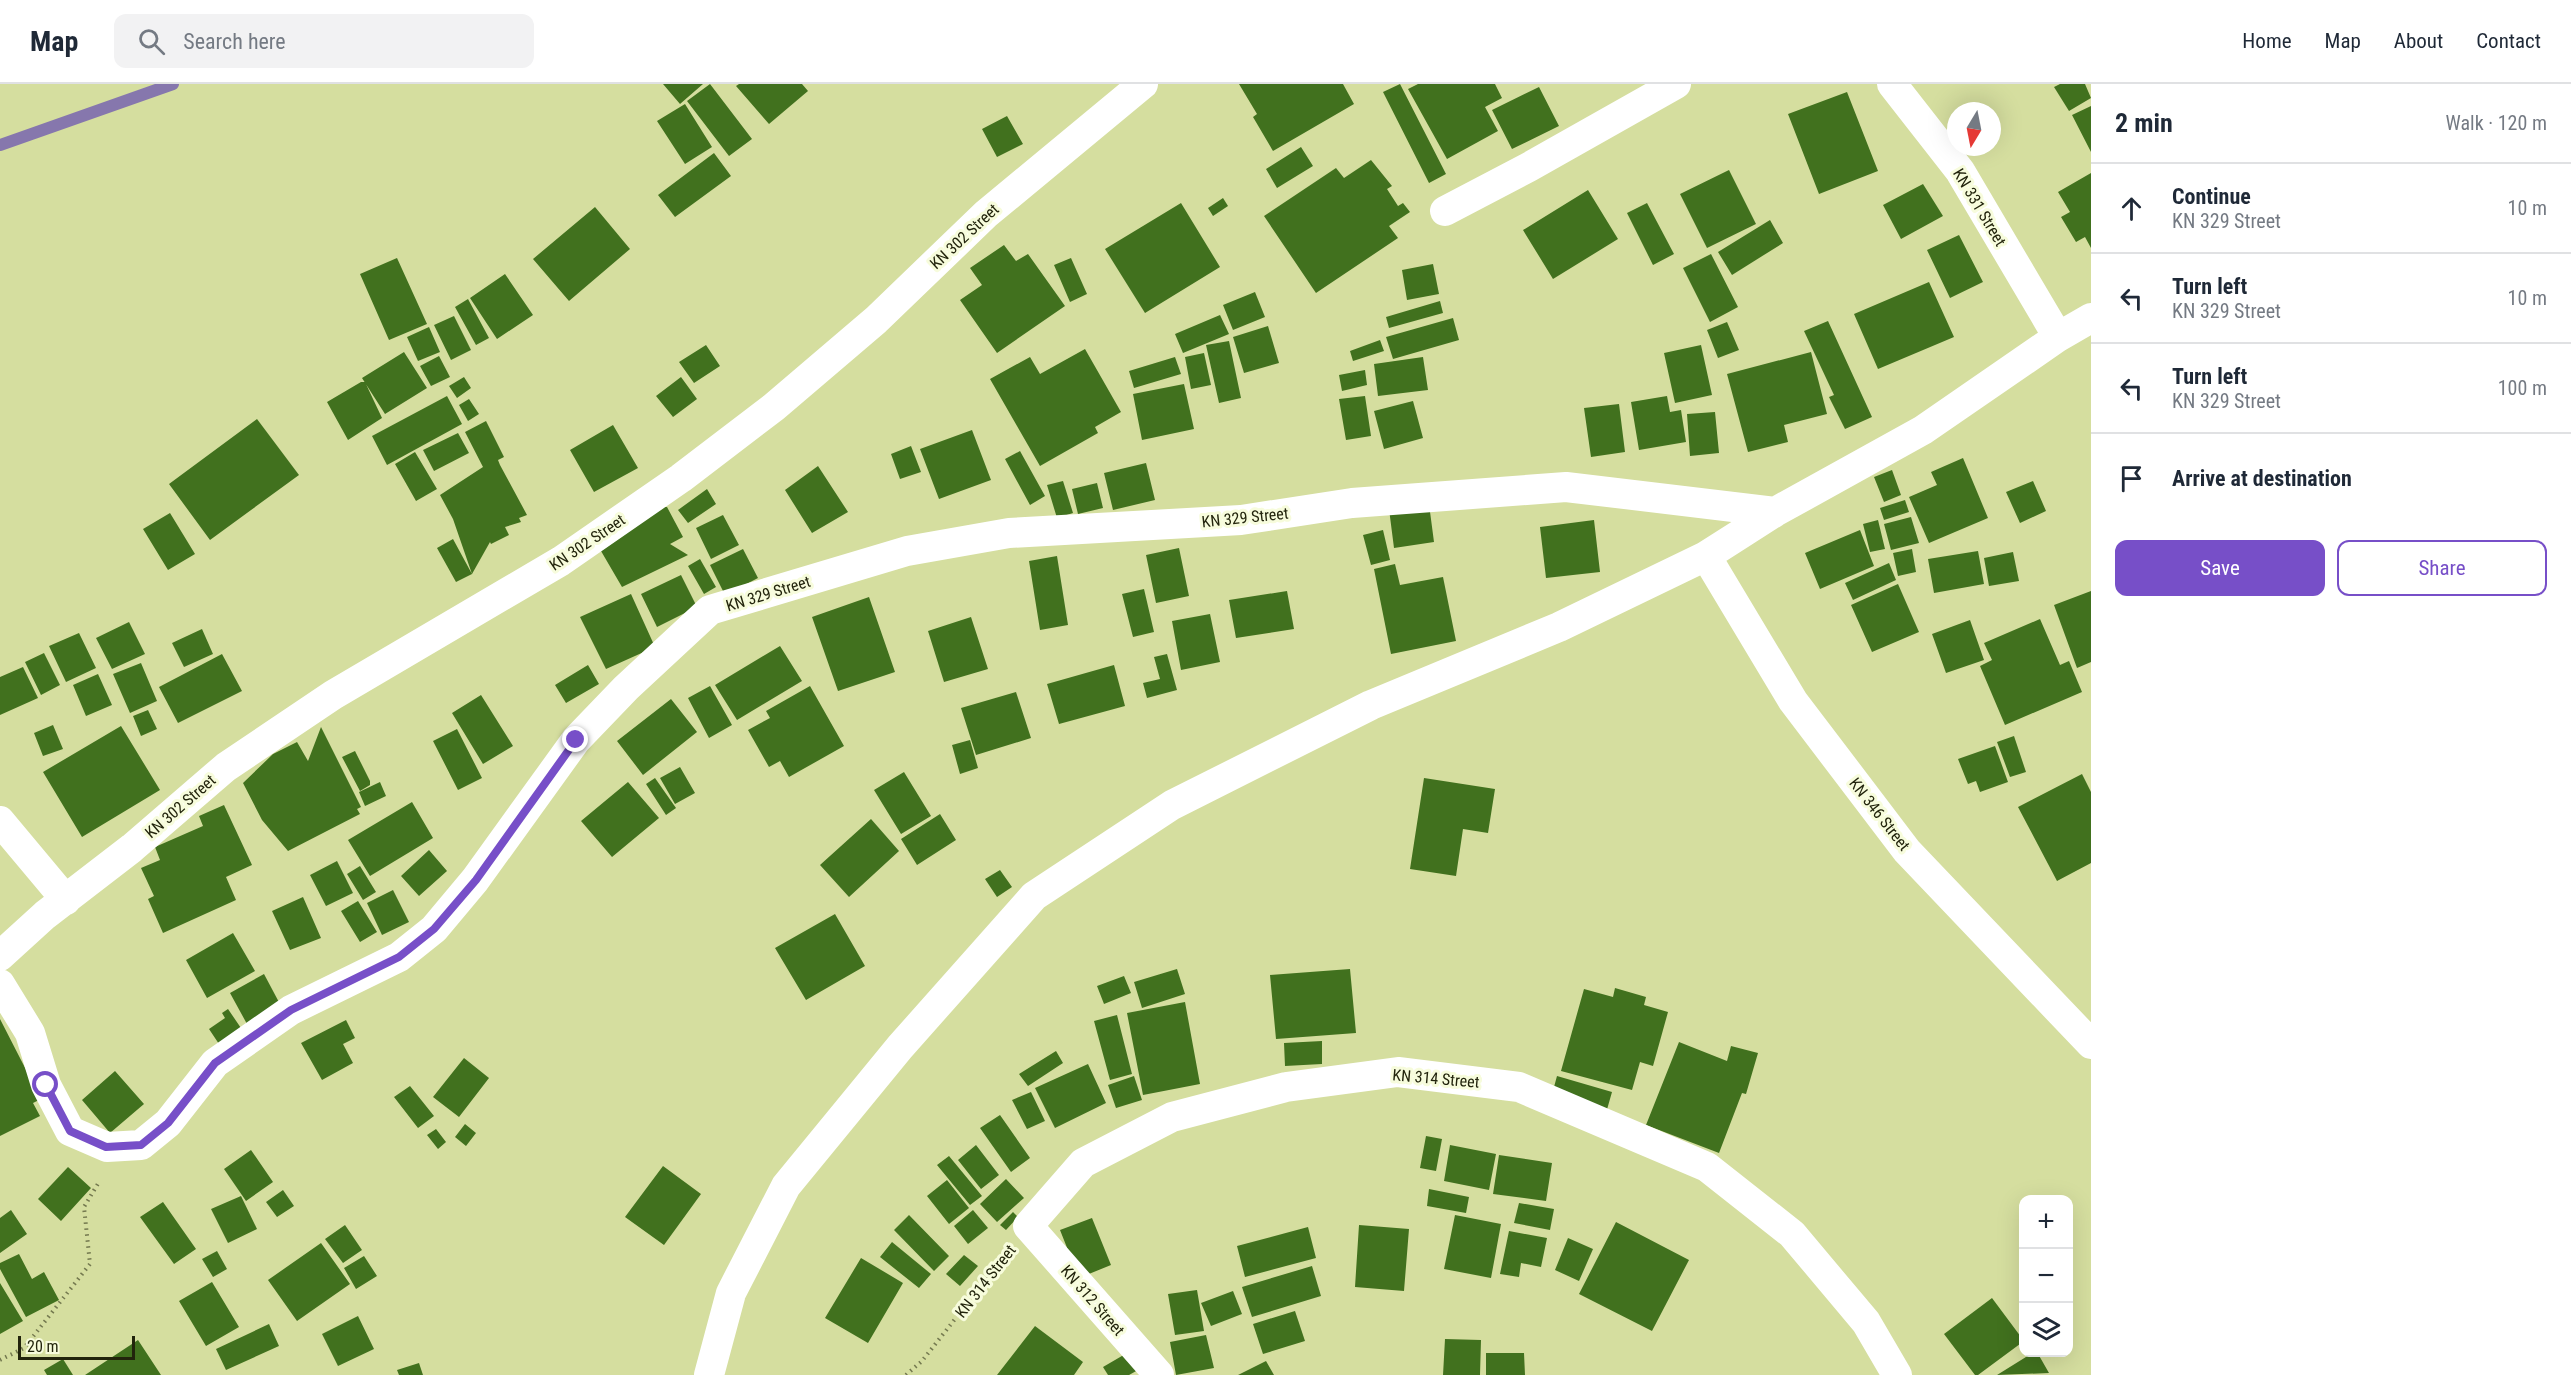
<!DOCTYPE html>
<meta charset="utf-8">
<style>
:root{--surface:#fff;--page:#f2f2f3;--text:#1f2937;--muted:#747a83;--line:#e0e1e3;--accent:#774fc8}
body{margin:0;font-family:"Roboto Condensed",sans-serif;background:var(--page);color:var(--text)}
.controls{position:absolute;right:18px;bottom:18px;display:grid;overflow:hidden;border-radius:12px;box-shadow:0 6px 24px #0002}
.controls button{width:54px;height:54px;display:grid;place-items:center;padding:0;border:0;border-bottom:2px solid var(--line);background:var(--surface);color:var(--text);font:30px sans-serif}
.compass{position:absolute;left:1947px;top:18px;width:54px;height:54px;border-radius:50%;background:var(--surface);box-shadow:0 6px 24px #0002;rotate:190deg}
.scale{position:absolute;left:18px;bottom:15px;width:117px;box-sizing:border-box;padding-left:6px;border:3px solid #22240c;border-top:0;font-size:16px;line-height:21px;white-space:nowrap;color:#22240c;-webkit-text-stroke:4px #f7fcdc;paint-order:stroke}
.stop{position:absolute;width:18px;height:18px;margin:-14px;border:4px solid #774fc8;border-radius:50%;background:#fff}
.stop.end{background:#774fc8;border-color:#fff;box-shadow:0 2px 6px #0008}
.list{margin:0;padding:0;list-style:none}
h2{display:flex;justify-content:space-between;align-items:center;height:78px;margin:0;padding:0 24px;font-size:26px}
h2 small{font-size:20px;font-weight:400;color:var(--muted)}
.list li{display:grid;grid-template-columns:39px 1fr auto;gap:18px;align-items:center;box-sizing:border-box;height:90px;padding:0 24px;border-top:2px solid var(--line)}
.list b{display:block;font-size:22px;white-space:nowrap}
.list p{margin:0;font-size:20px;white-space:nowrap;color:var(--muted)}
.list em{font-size:20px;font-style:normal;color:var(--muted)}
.actions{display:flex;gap:12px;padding:18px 24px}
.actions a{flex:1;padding:14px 0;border:2px solid var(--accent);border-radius:12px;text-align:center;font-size:21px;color:var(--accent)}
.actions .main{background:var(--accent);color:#fff}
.icon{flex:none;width:33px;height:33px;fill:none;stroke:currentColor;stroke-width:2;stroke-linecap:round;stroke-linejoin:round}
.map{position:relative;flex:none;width:2091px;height:1291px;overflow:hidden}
header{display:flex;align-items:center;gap:36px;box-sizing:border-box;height:84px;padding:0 30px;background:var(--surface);border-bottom:2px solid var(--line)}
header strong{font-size:28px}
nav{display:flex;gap:33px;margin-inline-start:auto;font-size:21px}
.search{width:420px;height:54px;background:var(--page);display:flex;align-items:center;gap:15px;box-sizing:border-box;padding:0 21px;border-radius:12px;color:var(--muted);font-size:22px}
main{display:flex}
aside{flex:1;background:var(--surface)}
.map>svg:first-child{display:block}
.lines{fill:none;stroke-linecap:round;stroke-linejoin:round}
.stream{stroke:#8677ad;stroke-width:12}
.building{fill:#41711e}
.path{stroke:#74794f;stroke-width:4;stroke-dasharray:1.5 4.5;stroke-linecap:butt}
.street{stroke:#fff;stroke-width:30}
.route{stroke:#774fc8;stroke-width:8}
.labels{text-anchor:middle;stroke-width:6;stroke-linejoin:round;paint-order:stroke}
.street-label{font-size:16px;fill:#22240c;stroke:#f7fcdc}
</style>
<header>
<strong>Map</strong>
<div class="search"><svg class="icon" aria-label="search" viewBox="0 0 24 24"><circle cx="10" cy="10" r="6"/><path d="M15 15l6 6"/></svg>Search here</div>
<nav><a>Home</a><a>Map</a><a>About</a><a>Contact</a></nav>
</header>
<main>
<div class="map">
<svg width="2091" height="1291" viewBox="0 0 2091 1291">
<rect width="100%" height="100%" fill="#d5de9f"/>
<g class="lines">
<path class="stream" d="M0,61L173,0"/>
</g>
<path class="building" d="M663,0H703L680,20Z
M710,0L752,55L729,72L687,17Z
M739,0H802L808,7L769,40L736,2Z
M1239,0H1343L1354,20L1273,67L1253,33L1257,30Z
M1400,0L1446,90L1429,99L1383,8Z
M1418,0H1495L1502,14L1485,23L1498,47L1447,75L1408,5Z
M2060,0H2085L2091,14L2069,27L2054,3Z
M1539,3L1559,42L1512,65L1492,26Z
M1847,8L1878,87L1819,110L1788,30Z
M685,20L712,63L685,80L657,37Z
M2091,22V68L2072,31Z
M1007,32L1023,60L997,73L982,45Z
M1301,63L1313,82L1277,104L1266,85Z
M714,69L731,92L675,133L658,111Z
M1371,76L1392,102L1387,105L1398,122L1403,119L1410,128L1389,142L1398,154L1316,209L1264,132L1336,84L1344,94Z
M1729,86L1756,140L1707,164L1680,110Z
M2091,89V164L2085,153L2076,158L2061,133L2070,128L2058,108Z
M1923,100L1943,132L1901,155L1883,121Z
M1588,106L1618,155L1553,195L1523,146Z
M1223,114L1228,122L1213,132L1208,124Z
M1181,119L1220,183L1145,229L1105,165Z
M1647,119L1674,170L1653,181L1627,129Z
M595,123L630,165L569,217L533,175Z
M1770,136L1783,159L1732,191L1718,168Z
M1959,151L1983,198L1950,214L1927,166Z
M1004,161L1016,177L1028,170L1065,222L997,269L960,216L982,201L970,184Z
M1711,170L1738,223L1710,238L1683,184Z
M397,174L427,240L389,256L360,190Z
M1071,174L1087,210L1070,218L1054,181Z
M1433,180L1439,210L1407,216L1402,186Z
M505,190L533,231L497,255L470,214Z
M1929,198L1954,253L1878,285L1854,230Z
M1255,208L1265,233L1233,246L1223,221Z
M468,215L489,254L476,261L455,223Z
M1440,217L1443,229L1389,244L1386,233Z
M1220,231L1229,250L1183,269L1175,250Z
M454,232L471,266L451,276L434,241Z
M1453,234L1459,256L1393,275L1386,253Z
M1828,237L1872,333L1845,345L1829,313L1834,311L1804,247Z
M1727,238L1739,266L1718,274L1707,246Z
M1268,242L1279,279L1244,289L1233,253Z
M429,243L440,268L418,277L407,253Z
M1380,256L1384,267L1353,277L1350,267Z
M1229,257L1241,314L1219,319L1206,261Z
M706,261L720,282L694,299L679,278Z
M1701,261L1712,311L1675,319L1664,269Z
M1085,265L1121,328L1095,343L1098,349L1040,382L990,295L1030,273L1040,290Z
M404,268L427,304L385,330L362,294Z
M1811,268L1827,330L1784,341L1788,358L1748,368L1727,290Z
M1204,269L1211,301L1191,305L1185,273Z
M439,272L450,293L431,302L420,282Z
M1175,273L1181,290L1134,304L1129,287Z
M1423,273L1428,306L1378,312L1374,280Z
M1365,286L1367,301L1342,307L1339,291Z
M464,293L471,304L457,314L449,302Z
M681,293L697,315L673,333L656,312Z
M361,298H365L382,334L348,356L327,318Z
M1184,300L1194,345L1142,356L1133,310Z
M447,312L462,340L387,381L372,352Z
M1365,312L1371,352L1346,356L1339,315Z
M1667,312L1670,328L1681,326L1686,358L1639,366L1631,318Z
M469,315L479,330L468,337L459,321Z
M1413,317L1423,354L1384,365L1374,327Z
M1619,320L1625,368L1591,373L1584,324Z
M1715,328L1719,369L1690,372L1687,330Z
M257,335L299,391L210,456L169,400Z
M486,337L504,373L498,376L500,381L527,431L519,434L521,438L505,443L509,451L491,460L490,458L472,490L456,498L437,464L453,455L472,490L453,435L440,411L483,383L465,348Z
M613,341L638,384L594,408L570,366Z
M972,346L991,396L939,415L920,365Z
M458,349L469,369L434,387L423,366Z
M911,362L921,388L900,395L891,370Z
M1020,367L1045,412L1030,421L1005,375Z
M415,368L437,405L416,417L395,380Z
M1963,374L1988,434L1929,459L1909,413L1937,401L1931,388Z
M1146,379L1155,416L1113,426L1104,389Z
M818,382L848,428L812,449L785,406Z
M1892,386L1901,411L1884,418L1874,393Z
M1063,397L1073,429L1057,434L1047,401Z
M2033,397L2046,427L2020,439L2006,408Z
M1097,399L1103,424L1078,430L1072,405Z
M707,405L716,420L688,439L678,426Z
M1905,416L1909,428L1884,436L1880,424Z
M1429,420L1434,458L1394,464L1389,425Z
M664,423H667L683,453L670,460L688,471L622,503L601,467Z
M170,429L195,470L168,486L143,445Z
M723,431L739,461L711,475L696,444Z
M1911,433L1919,459L1891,466L1884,440Z
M1594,436L1600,488L1546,494L1540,443Z
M1878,436L1885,465L1870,468L1863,440Z
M1383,446L1390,476L1371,481L1363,451Z
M1860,446L1874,482L1820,505L1805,469Z
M1179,464L1189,512L1156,519L1146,471Z
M743,465L758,494L725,511L710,481Z
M1912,465L1916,488L1898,492L1893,469Z
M1978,467L1984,500L1934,509L1928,475Z
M2013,468L2019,497L1989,502L1984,474Z
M1057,472L1068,541L1040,546L1029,477Z
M700,475L716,503L704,510L688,482Z
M1889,479L1896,496L1853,516L1845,499Z
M1395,480L1400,501L1443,493L1456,557L1391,570L1374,485Z
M681,491L697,523L657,543L641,510Z
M1898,500L1919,548L1872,568L1851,521Z
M1144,505L1154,548L1133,553L1122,510Z
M1287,507L1294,545L1236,554L1229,516Z
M2091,507V578L2077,584L2054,521Z
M631,510L655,563L606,585L580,533Z
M869,513L895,588L838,607L812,533Z
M1210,530L1220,578L1181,586L1172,537Z
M971,533L988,585L944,598L928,547Z
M2040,535L2060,581L2069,577L2082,608L2005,641L1980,582L1992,576L1984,559Z
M1970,536L1984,576L1946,589L1932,550Z
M129,538L145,570L112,585L96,554Z
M202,545L213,570L184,583L172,559Z
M79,549L96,584L66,598L49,562Z
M780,562L802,597L737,636L715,601Z
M44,569L60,601L41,611L25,578Z
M222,570L242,607L178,639L159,603Z
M1167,570L1177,606L1147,614L1143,599L1160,595L1154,573Z
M141,579L157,617L130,629L113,590Z
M588,581L599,600L566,619L555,601Z
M1114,581L1125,622L1059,640L1047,600Z
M23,583L38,614L0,631V593Z
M98,590L112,621L86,632L73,601Z
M710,602L732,641L709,654L688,614Z
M810,602L844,662L789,693L780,677L769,683L748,646L770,634L766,627Z
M1016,608L1031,654L976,671L961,624Z
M481,611L513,662L483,680L452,629Z
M671,615L697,648L643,691L617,657Z
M148,626L157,645L141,652L133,632Z
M53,641L63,665L43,672L34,649Z
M121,642L160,706L82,753L43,688Z
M321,643L361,723L357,725L360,730L288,767L262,736L243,699L273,670L297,658L308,677Z
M457,645L482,694L458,706L433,657Z
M2014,652L2026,688L2010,693L1997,658Z
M970,656L978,684L960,690L952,661Z
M1995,662L2008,698L1980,708L1976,697L1968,700L1958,675Z
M355,667L370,697V701L360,707L342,673Z
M680,683L695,709L675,720L660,694Z
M904,688L931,732L901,750L874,706Z
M2082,690L2091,708V779L2057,797L2018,723Z
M655,694L676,724L666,731L646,700Z
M1424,694L1495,705L1488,749L1463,745L1456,792L1410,785Z
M380,698L386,712L365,722L359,708Z
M628,698L659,734L612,773L581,737Z
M412,718L433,754L370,792L348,756Z
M224,721L252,781L226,793L236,816L163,849L148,815L154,812L141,784L160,776L155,763L203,742L199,732Z
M940,730L956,756L917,781L901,755Z
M871,735L899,767L849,813L820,781Z
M429,766L447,787L419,812L401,792Z
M337,777L353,809L326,822L310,791Z
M360,782L376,808L363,816L347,790Z
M1000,786L1012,803L997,813L985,795Z
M393,806L409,838L382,851L367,819Z
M303,813L321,854L290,866L272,827Z
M358,817L377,848L360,858L341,827Z
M835,830L865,882L806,916L775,864Z
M233,849L255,887L207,914L186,876Z
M1177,885L1185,910L1142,924L1134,898Z
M1350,885L1356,949L1276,955L1270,891Z
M264,890L281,922L247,940L230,909Z
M1124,892L1131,909L1104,920L1097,902Z
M1615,904L1646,913L1644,921L1668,928L1653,982L1640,978L1632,1006L1561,987L1584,905L1613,913Z
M1185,918L1200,1000L1143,1011L1127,929Z
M228,925L243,947L221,963L209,945L225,934L222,929Z
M1117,931L1132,990L1110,996L1094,937Z
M0,935L41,1015L33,1019L40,1032L0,1052Z
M346,936L355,954L343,960L353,979L322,996L301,959Z
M1322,957V980L1285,982L1284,959Z
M1679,958L1727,977L1731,962L1758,969L1746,1010L1742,1009L1719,1069L1646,1041Z
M1056,967L1063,979L1028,1002L1019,990Z
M464,974L489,994L459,1033L433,1013Z
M1088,980L1106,1019L1055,1044L1035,1004Z
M115,987L144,1020L110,1049L82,1016Z
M1134,992L1142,1016L1116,1024L1108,1001Z
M1557,992L1612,1008L1606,1029L1551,1014Z
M410,1002L434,1032L418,1044L394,1013Z
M1031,1008L1045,1037L1027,1045L1012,1016Z
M1000,1031L1030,1074L1011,1088L980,1044Z
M465,1040L476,1049L466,1062L455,1053Z
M436,1045L446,1058L438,1065L427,1051Z
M1426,1052L1442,1055L1436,1087L1420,1084Z
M976,1061L999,1091L981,1105L958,1076Z
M1450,1061L1496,1070L1489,1106L1444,1097Z
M251,1066L273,1098L246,1117L224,1085Z
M1499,1071L1552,1079L1546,1117L1493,1110Z
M949,1072L982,1112L970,1121L937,1081Z
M663,1082L701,1110L664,1161L625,1133Z
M68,1083L91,1104L61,1137L38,1115Z
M1006,1095L1024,1114L997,1138L980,1120Z
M947,1096L969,1124L949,1140L927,1112Z
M1429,1105L1469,1113L1466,1129L1427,1122Z
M283,1106L294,1122L277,1133L266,1118Z
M241,1112L257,1145L228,1159L211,1125Z
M163,1118L196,1165L174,1180L140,1133Z
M1519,1119L1554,1125L1550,1146L1514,1139Z
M11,1126L27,1150L0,1169V1134Z
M973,1126L988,1144L968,1160L954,1142Z
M1013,1128L1018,1133L1006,1146L1000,1141Z
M909,1131L949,1172L934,1187L894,1146Z
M1455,1131L1501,1140L1491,1194L1444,1185Z
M1092,1134L1111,1181L1079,1194L1060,1146Z
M1616,1138L1689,1176L1652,1247L1579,1210Z
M345,1141L362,1166L343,1179L325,1155Z
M1359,1141L1409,1145L1404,1207L1355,1203Z
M1308,1143L1316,1174L1245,1193L1237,1162Z
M1509,1147L1547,1154L1541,1183L1521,1179L1519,1193L1500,1190Z
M1568,1154L1593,1165L1579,1197L1555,1186Z
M892,1158L931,1190L919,1204L880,1173Z
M321,1159L350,1200L297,1237L268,1196Z
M217,1167L227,1185L213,1193L202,1175Z
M19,1170L32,1195L44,1188L59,1216L26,1233L0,1185V1179Z
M964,1171L978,1182L960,1202L946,1190Z
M364,1172L377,1192L356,1205L344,1184Z
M861,1174L903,1199L868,1259L825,1234Z
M1312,1182L1321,1212L1252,1233L1242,1203Z
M212,1198L239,1243L206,1262L179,1217Z
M0,1199L23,1237L0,1250Z
M1197,1206L1204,1247L1175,1251L1168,1210Z
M1233,1207L1242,1230L1211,1242L1201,1219Z
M1992,1214L2024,1257L1978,1291H1975L1944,1250Z
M1295,1227L1305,1257L1263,1270L1253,1240Z
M358,1232L374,1265L338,1282L322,1250Z
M269,1240L279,1262L226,1286L216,1265Z
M1035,1242L1083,1278L1074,1291H997Z
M1206,1251L1214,1284L1176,1291L1170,1258Z
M1445,1255L1481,1256L1480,1291H1443Z
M138,1256L161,1291H85Z
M2034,1268H2037L2049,1289L1997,1291Z
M1127,1269L1138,1286L1129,1291H1108L1103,1283Z
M1486,1269H1524L1525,1291H1486Z
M63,1275L73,1291H47L44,1286Z
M1266,1277L1274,1291H1238Z
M419,1279L423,1291H399L397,1286Z"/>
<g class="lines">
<path class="path" d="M0,1276L24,1264L90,1180L84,1123L99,1098
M906,1291L922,1277L1007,1169"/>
<path class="street" d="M1892,0L1960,87L2058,253
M1445,127L1529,83L1676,0
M1706,472L1793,617L1907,767L2091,960
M0,737L66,816
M0,872L45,831L132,764L226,683L333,611L561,477L681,394L774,323L876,236L986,130L1143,0
M0,900L30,949L46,1001L70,1047L107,1063L141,1061L168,1039L215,979L291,926L399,873L434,845L475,796L576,656L626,604L710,526L907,467L1009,449L1241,436L1352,419L1566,403L1775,428
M709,1291L731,1209L786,1102L900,963L1034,812L1172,721L1371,621L1559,543L1706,472L1775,428L1923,346L2058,253L2091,234
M1159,1291L1028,1142L1083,1079L1172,1033L1286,1003L1398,988L1519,1003L1707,1083L1792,1150L1866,1238L1897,1291"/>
</g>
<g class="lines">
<path class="route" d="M46,1001L70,1047L106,1063L141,1061L168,1039L215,979L291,926L399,873L434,845L476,796L576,656"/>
</g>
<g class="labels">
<g class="street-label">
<text transform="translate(1980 123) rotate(59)" y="6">KN 331 Street</text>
<text transform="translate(964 152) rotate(-43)" y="6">KN 302 Street</text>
<text transform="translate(1245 433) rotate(-6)" y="6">KN 329 Street</text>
<text transform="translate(587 458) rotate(-34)" y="6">KN 302 Street</text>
<text transform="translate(768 509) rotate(-17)" y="6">KN 329 Street</text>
<text transform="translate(180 722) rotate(-41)" y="6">KN 302 Street</text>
<text transform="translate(1880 730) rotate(52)" y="6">KN 346 Street</text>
<text transform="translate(1436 994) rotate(5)" y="6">KN 314 Street</text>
<text transform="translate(985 1197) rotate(-52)" y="6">KN 314 Street</text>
<text transform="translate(1093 1216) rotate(49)" y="6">KN 312 Street</text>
</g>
</g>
</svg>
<div class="controls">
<button>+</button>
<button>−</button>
<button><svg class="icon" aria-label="layers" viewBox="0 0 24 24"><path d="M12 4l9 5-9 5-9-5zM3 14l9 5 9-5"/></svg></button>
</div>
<svg class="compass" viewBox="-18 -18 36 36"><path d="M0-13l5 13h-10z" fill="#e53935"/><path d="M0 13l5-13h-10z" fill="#747a83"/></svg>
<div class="scale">20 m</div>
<div class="stop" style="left:46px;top:1001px"></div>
<div class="stop end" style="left:576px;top:656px"></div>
</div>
<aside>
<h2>2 min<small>Walk · 120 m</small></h2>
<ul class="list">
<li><svg class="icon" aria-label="ahead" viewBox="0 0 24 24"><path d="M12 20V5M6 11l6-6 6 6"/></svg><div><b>Continue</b><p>KN 329 Street</p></div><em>10 m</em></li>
<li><svg class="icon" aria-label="left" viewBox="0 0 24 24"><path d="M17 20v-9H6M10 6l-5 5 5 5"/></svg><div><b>Turn left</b><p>KN 329 Street</p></div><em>10 m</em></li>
<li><svg class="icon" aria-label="left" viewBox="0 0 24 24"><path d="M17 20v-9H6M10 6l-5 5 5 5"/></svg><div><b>Turn left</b><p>KN 329 Street</p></div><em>100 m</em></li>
<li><svg class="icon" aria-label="arrive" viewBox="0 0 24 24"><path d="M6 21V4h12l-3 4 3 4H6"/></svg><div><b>Arrive at destination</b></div></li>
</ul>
<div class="actions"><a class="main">Save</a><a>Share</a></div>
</aside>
</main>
